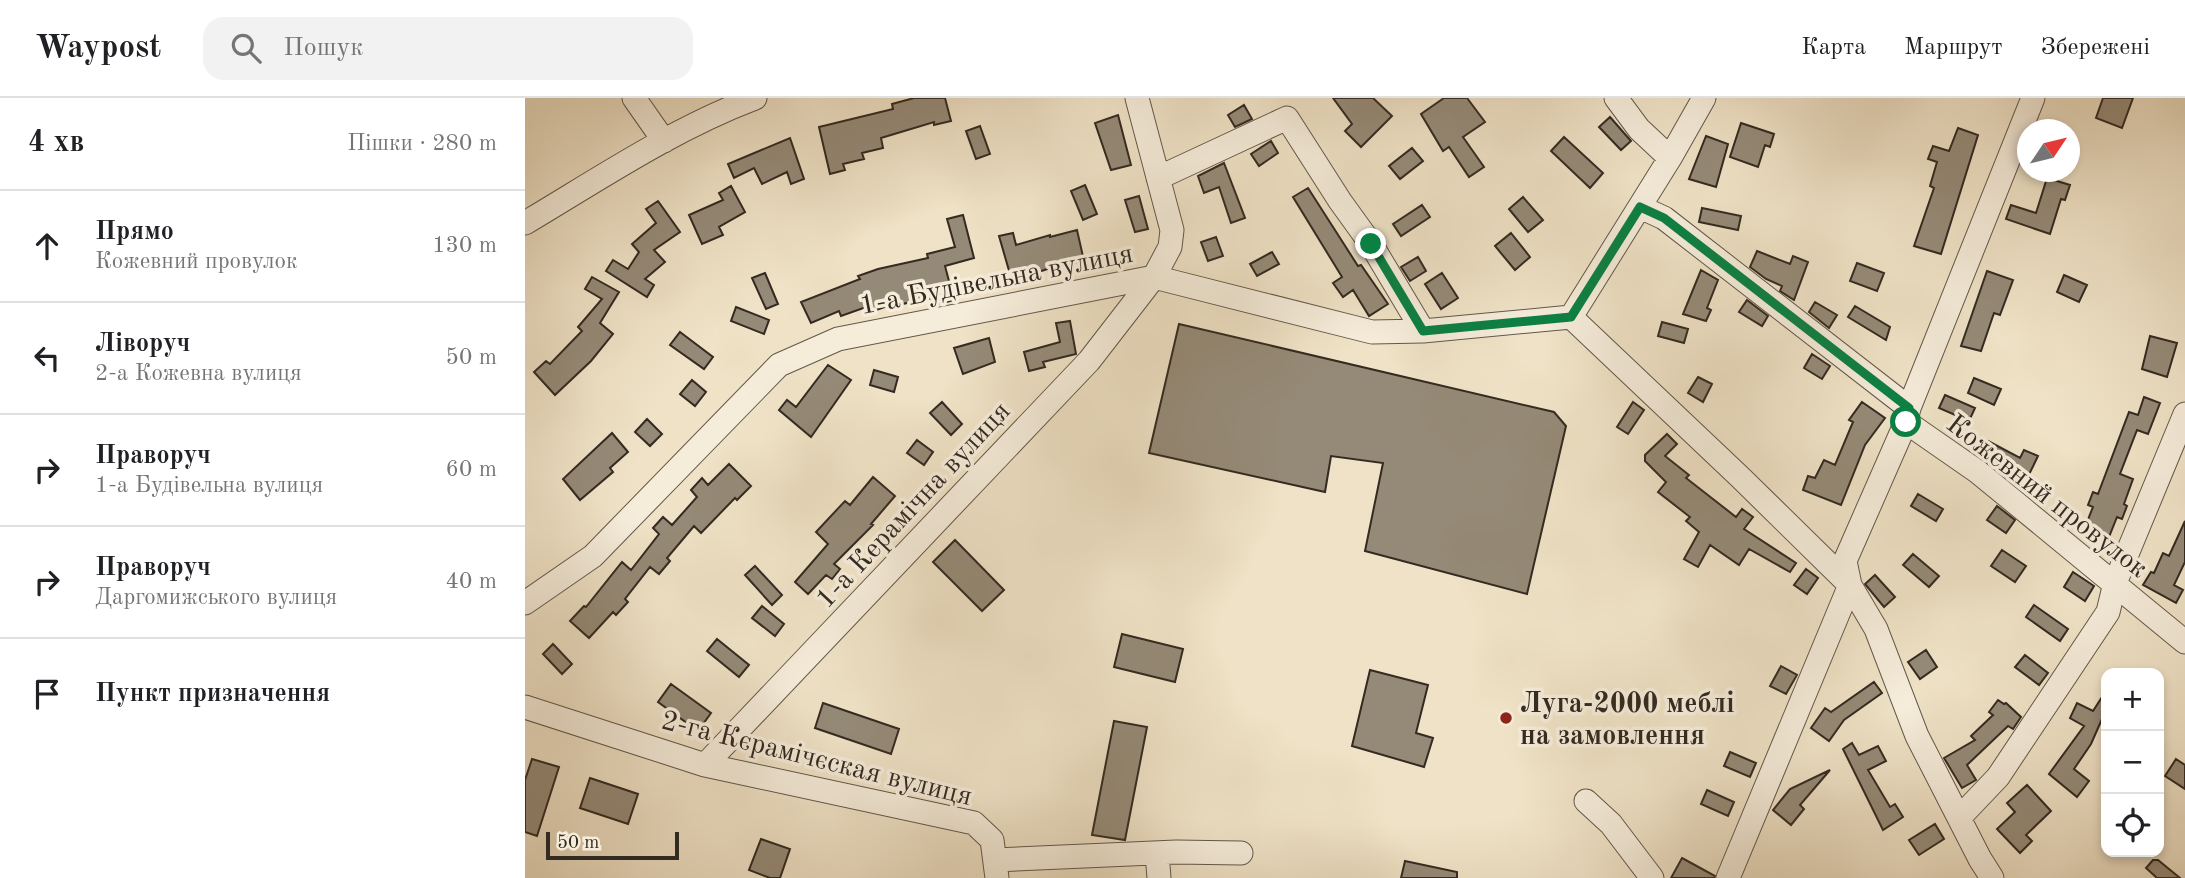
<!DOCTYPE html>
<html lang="uk">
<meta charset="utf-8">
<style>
:root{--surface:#fff;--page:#f2f2f2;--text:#202124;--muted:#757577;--line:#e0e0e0}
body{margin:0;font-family:"Old Standard TT",serif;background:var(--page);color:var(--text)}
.controls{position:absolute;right:21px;bottom:21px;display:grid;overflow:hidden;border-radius:14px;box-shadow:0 4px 10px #0003}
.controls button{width:63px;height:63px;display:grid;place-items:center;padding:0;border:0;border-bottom:2px solid var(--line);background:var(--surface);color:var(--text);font:35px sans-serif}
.compass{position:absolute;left:1492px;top:21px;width:63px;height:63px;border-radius:50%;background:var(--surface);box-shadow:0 4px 10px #0003;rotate:55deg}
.scale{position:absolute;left:21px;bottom:18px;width:133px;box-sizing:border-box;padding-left:7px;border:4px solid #332a21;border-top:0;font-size:19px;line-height:24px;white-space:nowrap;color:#332a21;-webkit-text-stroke:5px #f5ecda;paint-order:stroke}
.stop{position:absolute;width:21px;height:21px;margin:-16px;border:5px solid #0b8043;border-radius:50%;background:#fff}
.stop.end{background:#0b8043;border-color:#fff;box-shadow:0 2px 7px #0008}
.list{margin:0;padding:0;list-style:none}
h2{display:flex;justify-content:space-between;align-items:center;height:91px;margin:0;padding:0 28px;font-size:30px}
h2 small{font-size:23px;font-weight:400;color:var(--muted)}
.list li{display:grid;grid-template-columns:46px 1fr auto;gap:21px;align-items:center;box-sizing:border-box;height:112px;padding:0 28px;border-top:2px solid var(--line)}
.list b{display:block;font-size:26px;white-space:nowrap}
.list p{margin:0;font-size:23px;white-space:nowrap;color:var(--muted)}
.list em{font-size:23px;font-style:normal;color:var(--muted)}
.icon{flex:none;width:38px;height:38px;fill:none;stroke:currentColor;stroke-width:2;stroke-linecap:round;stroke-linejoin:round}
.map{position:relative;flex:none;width:1660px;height:780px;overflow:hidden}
header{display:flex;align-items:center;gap:42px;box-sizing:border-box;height:98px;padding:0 35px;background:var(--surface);border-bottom:2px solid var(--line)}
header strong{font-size:33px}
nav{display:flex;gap:38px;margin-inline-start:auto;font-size:24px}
.search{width:490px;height:63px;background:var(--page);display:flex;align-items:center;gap:18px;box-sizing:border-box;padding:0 24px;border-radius:21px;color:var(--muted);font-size:26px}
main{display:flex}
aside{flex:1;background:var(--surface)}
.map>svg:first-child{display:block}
.building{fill:#958a77;stroke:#332a21;stroke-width:2}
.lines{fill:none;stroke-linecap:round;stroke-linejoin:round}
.minor-casing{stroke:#62584a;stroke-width:25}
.minor{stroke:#f5ecda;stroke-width:23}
.route{stroke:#0b8043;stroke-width:9}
.poi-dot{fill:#8f2418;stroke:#f5ecda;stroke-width:2.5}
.labels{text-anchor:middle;stroke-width:7;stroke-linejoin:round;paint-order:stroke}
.street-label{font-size:28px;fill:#332a21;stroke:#f5ecda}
.poi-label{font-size:28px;font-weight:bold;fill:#332a21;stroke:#f5ecda;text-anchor:start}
</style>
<header>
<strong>Waypost</strong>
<div class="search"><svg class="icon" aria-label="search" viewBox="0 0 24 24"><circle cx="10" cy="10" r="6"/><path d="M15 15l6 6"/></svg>Пошук</div>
<nav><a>Карта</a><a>Маршрут</a><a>Збережені</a></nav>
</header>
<main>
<aside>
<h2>4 хв<small>Пішки · 280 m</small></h2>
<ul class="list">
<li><svg class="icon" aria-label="ahead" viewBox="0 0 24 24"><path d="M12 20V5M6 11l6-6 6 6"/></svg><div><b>Прямо</b><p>Кожевний провулок</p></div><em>130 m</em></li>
<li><svg class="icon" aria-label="left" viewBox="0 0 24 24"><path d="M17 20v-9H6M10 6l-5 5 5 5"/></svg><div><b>Ліворуч</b><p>2-а Кожевна вулиця</p></div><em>50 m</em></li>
<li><svg class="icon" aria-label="right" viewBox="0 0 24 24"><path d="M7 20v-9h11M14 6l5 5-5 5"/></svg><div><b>Праворуч</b><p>1-а Будівельна вулиця</p></div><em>60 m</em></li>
<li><svg class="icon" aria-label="right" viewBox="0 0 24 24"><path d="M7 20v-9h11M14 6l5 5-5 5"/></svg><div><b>Праворуч</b><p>Даргомижського вулиця</p></div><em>40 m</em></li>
<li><svg class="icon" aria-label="arrive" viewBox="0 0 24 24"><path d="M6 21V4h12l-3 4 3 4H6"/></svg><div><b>Пункт призначення</b></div></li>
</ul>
</aside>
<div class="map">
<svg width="1660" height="780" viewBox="0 0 1660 780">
<rect width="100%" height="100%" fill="#efe2c6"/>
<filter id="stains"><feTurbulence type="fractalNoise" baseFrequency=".00286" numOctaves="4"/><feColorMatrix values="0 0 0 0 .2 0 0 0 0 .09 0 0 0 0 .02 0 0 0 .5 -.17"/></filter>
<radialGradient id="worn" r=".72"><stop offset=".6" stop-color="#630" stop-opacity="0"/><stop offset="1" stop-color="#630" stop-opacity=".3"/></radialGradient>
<path class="building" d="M389,0H420L426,23L409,27V24L356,40L358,50L337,55L339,61L318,66L320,72L305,76L294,29L368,11L367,6Z
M808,0H848L867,18L836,49L820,33L827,26Z
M919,0H942L960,24L938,39L959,69L944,79L924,49L918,53L896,16Z
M1578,0H1608L1597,30L1571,20Z
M719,7L727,21L710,29L703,17Z
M593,17L606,67L586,72L570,25Z
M1085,19L1106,43L1096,52L1074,29Z
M1216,25L1249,36L1245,49L1240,47L1233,69L1205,59Z
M455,28L465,56L451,61L441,33Z
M1433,30L1453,37L1416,156L1389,148L1409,90L1405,88L1412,64L1403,61L1408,48L1424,53Z
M1181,38L1203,46L1191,89L1164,81Z
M1039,39L1078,75L1065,90L1026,53Z
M265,40L279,81L266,86L262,74L237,86L229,70L209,80L203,66Z
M746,43L753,55L734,68L726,56Z
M887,50L898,63L875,81L864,68Z
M699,65L720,120L706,125L694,89L679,95L673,78Z
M1522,80L1545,87L1540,102L1536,101L1525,136L1481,121L1486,107L1511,115Z
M560,87L572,116L558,122L546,93Z
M206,88L220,114L194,129L198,137L177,146L164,117L198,102L194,95Z
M783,90L833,168L836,167L863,206L844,218L828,192L818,199L808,185L817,179L768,99Z
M614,98L623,131L610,134L600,102Z
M998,99L1018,122L1003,134L984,111Z
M133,103L155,134L129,152L140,164L120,181L129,187L122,199L81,173L88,162L103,171L114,154L107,146L131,125L121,111Z
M897,107L905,119L876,138L868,126Z
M1177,110L1216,118L1213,132L1174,124Z
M438,117L449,160L420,168L429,202L414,206L413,199L377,206L376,203L346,214L344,208L316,218L314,213L286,225L276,204L335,181L333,178L353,171L403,160L402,156L430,149L422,121Z
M552,132L559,163L543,167V164L487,183L474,138L488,135L491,147L525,137V139Z
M986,135L1005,159L990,172L970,148Z
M691,139L698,158L683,163L676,144Z
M1232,153L1265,166L1268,158L1283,164L1269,202L1255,193L1257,188L1241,181L1225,169Z
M747,154L754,166L732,178L725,166Z
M893,159L901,173L885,183L876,169Z
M1332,165L1359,175L1352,193L1325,183Z
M1176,172L1193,182L1182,210L1186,212L1181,223L1158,216Z
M1462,173L1488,182L1475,217L1469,215L1456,253L1436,248Z
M240,175L253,206L241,211L227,180Z
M917,175L933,200L916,211L900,186Z
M1539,177L1562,187L1554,204L1532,194Z
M67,179L94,194L75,225L88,236L66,263L30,297L9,274L21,263L25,266L57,233L53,229L77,201L60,191Z
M1222,202L1243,218L1237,228L1214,214Z
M1290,204L1312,217L1304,230L1284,214Z
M1330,208L1365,229L1361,242L1323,219Z
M211,209L244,222L239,236L206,223Z
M545,223L551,256L518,264L520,269L504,273L499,254L535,244L531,225Z
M1137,224L1163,231L1159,245L1133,238Z
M654,226L1029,314L1041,328L1002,496L840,453L858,365L806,358L800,394L624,355Z
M155,234L188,259L179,271L145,247Z
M1625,238L1652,245L1642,279L1617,271Z
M464,240L470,264L438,276L429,250Z
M1287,256L1305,268L1297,281L1279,270Z
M303,267L326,282L286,339L254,312L262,302L271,309Z
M349,272L373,279L369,294L345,287Z
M1173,279L1187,286L1178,304L1163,295Z
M1449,280L1476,291L1469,307L1443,295Z
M167,282L181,294L170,308L155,296Z
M1420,297L1450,310L1444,323L1414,310Z
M1619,299L1635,305L1623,336L1612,332L1595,376L1608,381L1599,406L1602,408L1597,421L1592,419L1584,439L1560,429L1568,409L1563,407L1568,394L1573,396L1604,314L1613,317Z
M417,304L437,326L426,337L405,315Z
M1108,304L1119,312L1103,336L1092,329Z
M1337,304L1360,320L1340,347L1316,407L1278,392L1283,378L1290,380L1299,362L1310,367L1328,324L1324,322Z
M122,321L137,336L125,348L110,334Z
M87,335L103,354L85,370L88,374L55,402L38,381Z
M1142,336L1152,346L1140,358L1164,377L1161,380L1211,419L1217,411L1228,419L1219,431L1271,465L1265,474L1224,451L1214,467L1185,447L1173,469L1159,461L1174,434L1161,423L1165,419L1133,394L1141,384L1120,363V357Z
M392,342L408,354L399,367L382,355Z
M1463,343L1495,360L1499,352L1513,358L1497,391L1455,358Z
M204,366L226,388L212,402L210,400L176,435L169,428L142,460L145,463L134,476L125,469L100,501L103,504L91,517L88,514L64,540L45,523L59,508L61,509L97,464L106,472L134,436L128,430L138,419L147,427L172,399L166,392L177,380L183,387Z
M348,379L370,398L346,426L348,427L309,466L315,471L307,481L301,477L283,496L270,484L303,446L291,434L320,403L325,407Z
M1393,396L1418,411L1411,423L1386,408Z
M1472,408L1490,422L1481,435L1462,422Z
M1660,423V464L1649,487L1658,492L1651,505L1618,487L1626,474L1629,475L1638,455L1644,458Z
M430,442L479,492L457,513L408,464Z
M1477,452L1501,468L1490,484L1466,468Z
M1388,456L1414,478L1404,489L1378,467Z
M230,468L257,497L247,507L220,477Z
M1281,471L1293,480L1282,496L1269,487Z
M1548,474L1569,488L1560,503L1539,489Z
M1350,477L1370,499L1359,509L1340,486Z
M1509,507L1543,531L1535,543L1501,519Z
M237,508L259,526L250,538L227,520Z
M597,536L658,551L650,584L589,569Z
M192,541L224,567L214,579L182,553Z
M28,546L47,566L37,576L18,556Z
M1401,552L1412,569L1395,581L1383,564Z
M1500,557L1523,575L1514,587L1490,569Z
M1256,568L1272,577L1261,596L1245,588Z
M845,572L903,587L891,635L908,640L899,669L827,648Z
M1349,584L1357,595L1319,622L1304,643L1286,630L1300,610L1306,614Z
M146,586L186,615L173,633L133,604Z
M1577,599L1581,601V612L1566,646L1549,671L1564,683L1552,699L1524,676L1559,628L1545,620L1552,605L1568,613Z
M1473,602L1479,606L1481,605L1496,619L1488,631L1483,628L1442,667L1451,682L1437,690L1419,660L1450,642L1446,638L1468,617L1464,614Z
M298,605L374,631L366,656L290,630Z
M589,623L622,629L600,742L567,737Z
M1327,645L1334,657L1353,648L1361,663L1343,672L1365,709L1370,706L1378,719L1358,732L1318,651Z
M1205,654L1231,665L1225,679L1199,668Z
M7,661L34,669L12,738L0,734V682Z
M1651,661L1660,667V691L1640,678Z
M1305,672L1275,707L1279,711L1266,727L1248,712L1265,691Z
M65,680L113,696L103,726L55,710Z
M1502,687L1526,713L1501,737L1507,743L1495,755L1472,731L1490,714L1482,705Z
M1182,692L1209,704L1203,718L1176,706Z
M1410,726L1419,741L1394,757L1384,742Z
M236,741L265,751L255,780H245L224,772Z
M1157,760L1190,778L1189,780H1146Z
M1628,762H1633L1655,780H1632L1621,770Z
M880,763L932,774V780H876Z"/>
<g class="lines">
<defs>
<path id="minor" d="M109,0L139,43
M1091,0L1114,31L1145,60
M633,80L762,20L815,103L846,146L898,233
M1115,109L1139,120L1384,310
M0,125C74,81 148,31 230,0
M1046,219L1216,380L1325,487L1351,531L1392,638L1455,761L1467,780
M1046,219L1145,60L1179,0
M1381,324L1453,374L1660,544
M0,505L68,458L254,267L313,241L629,179L847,234L898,233L1046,219
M0,609L180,667L449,725L467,742L472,780
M180,667L564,263L629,179L645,149L647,132L612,0
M1061,703L1086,726L1127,780
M1434,720L1473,679L1583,514L1590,485L1660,316
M632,755L634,780
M470,762L651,754L716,755
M1203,780L1325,487L1320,463L1381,324L1384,310L1508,0"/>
</defs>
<use href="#minor" class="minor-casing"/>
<use href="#minor" class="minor"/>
</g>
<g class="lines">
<path class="route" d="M846,146L898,233L1046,219L1115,109L1139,120L1384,310L1381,324"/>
</g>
<circle class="poi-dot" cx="981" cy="620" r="7"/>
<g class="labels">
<g class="street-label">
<text transform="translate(471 180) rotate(-11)" y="10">1-а Будівельна вулиця</text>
<text transform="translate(1523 397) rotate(38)" y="10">Кожевний провулок</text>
<text transform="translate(387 406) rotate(-47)" y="10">1-а Керамічна вулиця</text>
<text transform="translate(292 659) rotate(14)" y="10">2-га Кєрамічєская вулиця</text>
</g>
<g class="poi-label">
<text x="995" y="614">Луга-2000 меблі<tspan x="995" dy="32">на замовлення</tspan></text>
</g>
</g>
<rect width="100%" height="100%" filter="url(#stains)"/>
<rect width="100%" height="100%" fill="url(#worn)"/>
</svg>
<div class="controls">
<button>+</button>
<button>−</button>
<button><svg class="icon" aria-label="locate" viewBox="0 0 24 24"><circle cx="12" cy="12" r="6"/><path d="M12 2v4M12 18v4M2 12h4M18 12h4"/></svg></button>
</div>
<svg class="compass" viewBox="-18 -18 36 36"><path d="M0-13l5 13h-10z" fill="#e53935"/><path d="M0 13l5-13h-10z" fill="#757577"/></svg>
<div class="scale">50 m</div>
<div class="stop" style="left:1381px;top:324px"></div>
<div class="stop end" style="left:846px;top:146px"></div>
</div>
</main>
